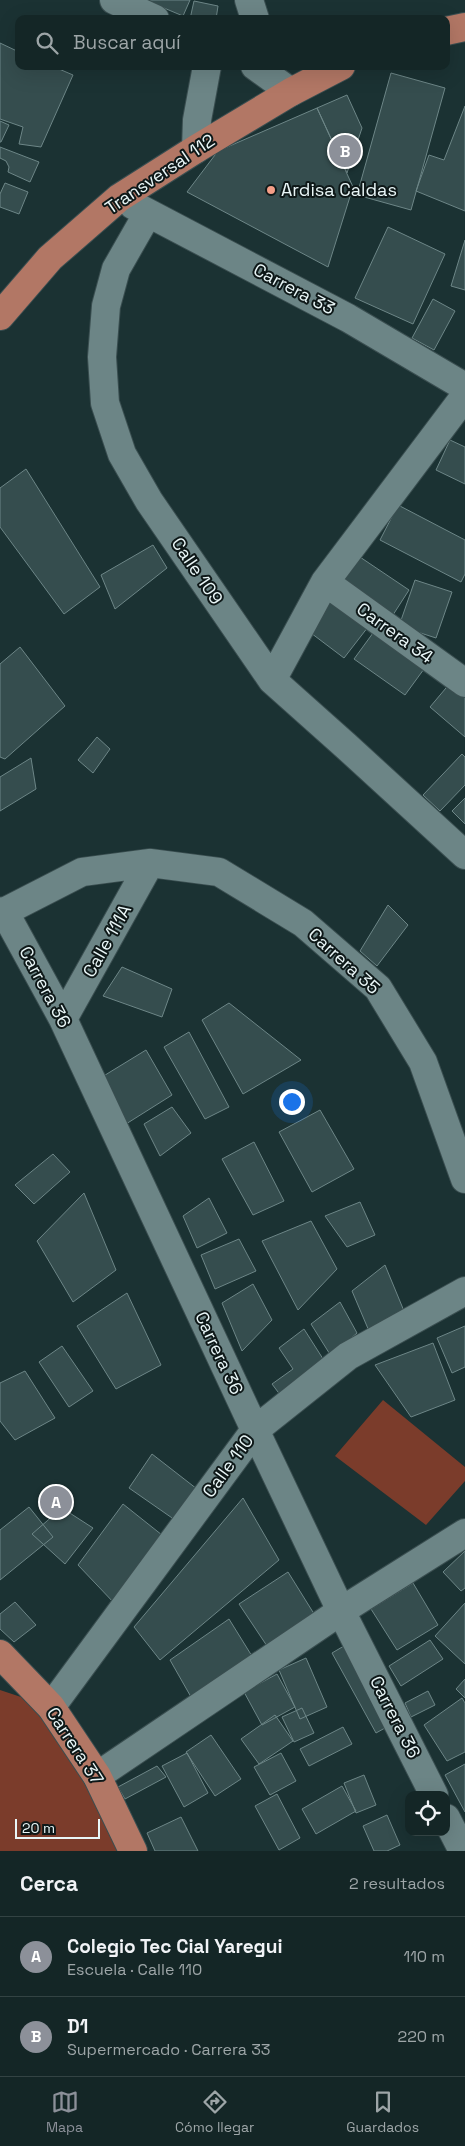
<!DOCTYPE html>
<html lang="es">
<meta charset="utf-8">
<style>
:root{--surface:#142626;--page:#1d2e2e;--text:#f1f3f6;--muted:#9da5a7;--line:#334343;--accent:#8c9099}
body{margin:0;font-family:"Space Grotesk",sans-serif;background:var(--page);color:var(--text)}
.controls{position:absolute;right:15px;bottom:15px;display:grid;overflow:hidden;border-radius:10px;box-shadow:0 5px 20px #0002}
.controls button{width:45px;height:45px;display:grid;place-items:center;padding:0;border:0;border-bottom:1px solid var(--line);background:var(--surface);color:var(--text);font:25px sans-serif}
.scale{position:absolute;left:15px;bottom:12px;width:85px;box-sizing:border-box;padding-left:5px;border:2px solid #e9f6f7;border-top:0;font-size:14px;line-height:18px;white-space:nowrap;color:#e9f6f7;-webkit-text-stroke:4px #0e1818;paint-order:stroke}
.you{position:absolute;left:291px;top:1101px;width:18px;height:18px;margin:-12px;border:4px solid #fff;border-radius:50%;background:#1a73e8;box-shadow:0 0 0 8px #1a73e833}
.badge{display:grid;place-items:center;width:32px;height:32px;border-radius:50%;background:var(--accent);color:#fff;font-size:16px;font-weight:700}
.pin{position:absolute;translate:-50% -50%;border:2px solid #fff;box-shadow:0 1px 5px #0006}
.list{margin:0;padding:0;list-style:none}
h2{display:flex;justify-content:space-between;align-items:center;height:65px;margin:0;padding:0 20px;font-size:21px}
h2 small{font-size:16px;font-weight:400;color:var(--muted)}
.list li{display:grid;grid-template-columns:32px 1fr auto;gap:15px;align-items:center;box-sizing:border-box;height:80px;padding:0 20px;border-top:1px solid var(--line)}
.list b{display:block;font-size:19px;white-space:nowrap}
.list p{margin:0;font-size:16px;white-space:nowrap;color:var(--muted)}
.list em{font-size:16px;font-style:normal;color:var(--muted)}
.icon{flex:none;width:28px;height:28px;fill:none;stroke:currentColor;stroke-width:2;stroke-linecap:round;stroke-linejoin:round}
.map{position:relative;flex:none;width:465px;height:1851px;overflow:hidden}
.search{position:absolute;background:var(--surface);box-shadow:0 5px 20px #0002;left:15px;right:15px;top:15px;height:55px;display:flex;align-items:center;gap:12px;box-sizing:border-box;padding:0 18px;border-radius:10px;color:var(--muted);font-size:19px}
.sheet{height:225px;background:var(--surface)}
nav{display:flex;justify-content:space-around;align-items:center;box-sizing:border-box;height:70px;border-top:1px solid var(--line);background:var(--surface);font-size:14px;color:var(--muted)}
nav a{display:grid;justify-items:center;gap:2px}
nav .on{color:var(--accent)}
.map>svg:first-child{display:block}
.green{fill:#7b3c2b}
.building{fill:#354d4e;stroke:#6d8687}
.lines{fill:none;stroke-linecap:round;stroke-linejoin:round}
.minor-casing{stroke:#3a4e50;stroke-width:30}
.major-casing{stroke:#3a4e50;stroke-width:30}
.minor{stroke:#6c8586;stroke-width:28}
.major{stroke:#b27765;stroke-width:28}
.poi-dot{fill:#f49e87;stroke:#0e1818;stroke-width:2}
.labels{text-anchor:middle;stroke-width:4;stroke-linejoin:round;paint-order:stroke}
.street-label{font-size:18px;fill:#e9f6f7;stroke:#0e1818}
.poi-label{font-size:18px;fill:#e9f6f7;stroke:#0e1818;text-anchor:start}
</style>
<div class="map">
<svg width="465" height="1851" viewBox="0 0 465 1851">
<rect width="100%" height="100%" fill="#1b3233"/>
<path class="green" d="M383,1400L465,1467V1481L426,1525L335,1456Z
M0,1690L51,1707L133,1851H0Z"/>
<path class="building" d="M145,0H190L183,16Z
M194,1L218,6L216,19H190Z
M0,43L19,52V66H52L73,75L41,147L19,144L23,127L0,119Z
M391,73L445,88L411,210L357,195Z
M347,95L362,128L347,173L317,108Z
M465,106V211L416,191L429,155L444,160Z
M317,108L353,187L328,267L187,192L218,151Z
M0,121L9,125L1,142H0Z
M0,147L39,162L30,182L8,172L9,167L6,161L0,158Z
M5,183L28,192L19,214L0,207V194Z
M388,227L445,254L413,324L355,298Z
M465,240V290L451,286Z
M433,299L455,311L434,350L412,338Z
M450,440L465,447V484L436,470Z
M26,469L100,587L64,614L0,527V488Z
M398,505L465,540V574L461,582L380,540Z
M153,545L167,568L115,609L101,575Z
M351,551L409,590L391,618L333,579Z
M415,580L452,592L436,638L399,626Z
M326,595L368,627L344,658L303,627Z
M373,633L424,669L405,695L354,659Z
M20,647L65,706L5,759L0,757V664Z
M451,682L465,694V737L430,707Z
M97,737L110,749L93,773L78,760Z
M462,754L465,757V785L440,811L423,795Z
M31,758L36,789L0,811V777Z
M465,798V824L452,811Z
M388,905L408,925L377,966L360,951Z
M122,967L172,989L162,1017L103,996Z
M229,1003L301,1060L243,1094L202,1020Z
M189,1032L229,1107L205,1119L164,1047Z
M146,1050L172,1095L126,1124L97,1080Z
M172,1107L191,1133L160,1156L144,1124Z
M320,1110L354,1169L312,1192L279,1132Z
M254,1142L284,1201L253,1215L222,1159Z
M53,1154L70,1172L34,1204L15,1185Z
M84,1193L116,1270L73,1302L37,1241Z
M209,1198L227,1233L197,1248L183,1216Z
M360,1202L375,1235L347,1247L325,1216Z
M311,1221L337,1269L298,1310L262,1241Z
M239,1239L256,1271L215,1289L201,1255Z
M385,1265L404,1311L369,1331L352,1291Z
M253,1284L272,1320L242,1351L222,1303Z
M127,1293L161,1365L116,1389L77,1326Z
M340,1302L357,1333L331,1356L311,1324Z
M465,1326V1367L452,1373L437,1338Z
M304,1329L325,1362L281,1396L272,1384L293,1369L279,1348Z
M433,1343L455,1400L411,1417L375,1365Z
M62,1346L93,1391L69,1407L39,1362Z
M25,1371L55,1418L15,1440L0,1421V1383Z
M152,1454L197,1489L175,1520L129,1488Z
M243,1498L279,1560L160,1660L134,1627Z
M123,1504L162,1535L115,1604L78,1565Z
M29,1507L53,1537L0,1580V1530Z
M62,1508L93,1528L65,1564L32,1534Z
M465,1551V1588L461,1591L443,1572Z
M288,1572L316,1617L269,1649L239,1604Z
M413,1583L438,1625L397,1650L371,1609Z
M15,1602L36,1625L14,1642L0,1629V1614Z
M465,1603V1664L435,1636Z
M229,1619L255,1661L195,1704L170,1660Z
M430,1640L443,1659L401,1686L389,1666Z
M349,1643L394,1723L376,1733L332,1653Z
M306,1658L327,1707L300,1719L279,1670Z
M277,1674L295,1707L262,1725L244,1692Z
M465,1679V1698L456,1689Z
M428,1691L435,1705L411,1717L405,1703Z
M462,1698L465,1703V1752L447,1761L424,1725Z
M302,1708L314,1733L294,1742L282,1717Z
M275,1715L293,1741L259,1764L241,1739Z
M343,1727L352,1744L309,1766L300,1749Z
M211,1735L241,1779L215,1796L186,1752Z
M187,1753L208,1793L184,1807L162,1766Z
M281,1753L296,1781L270,1795L254,1767Z
M465,1764V1812L445,1775Z
M157,1766L166,1777L125,1799L118,1787Z
M364,1775L376,1805L356,1813L344,1783Z
M342,1786L356,1811L316,1834L302,1809Z
M277,1794L300,1838L279,1850L255,1806Z
M387,1815L400,1845L387,1851H374L363,1826Z
M181,1817L198,1851H155L147,1833Z"/>
<g class="lines">
<defs>
<path id="minor" d="M114,0L155,19
M249,0L255,19
M255,66L291,92
M196,149L197,120L207,66
M133,205L348,318L465,387
M148,213L116,269L106,306L102,357L105,403L122,454L149,501L272,680L346,746L465,855
M325,582L465,683
M272,680L325,582L465,396
M4,911L63,1019L255,1430L341,1611L434,1795
M0,914L82,872L150,863L219,872L303,923L378,988L423,1062L465,1179
M63,1019L150,863
M51,1707L255,1430L348,1356L465,1291
M97,1776L341,1611L465,1533
M446,1818L463,1851"/>
<path id="major" d="M446,31L465,27
M0,316L50,258L119,198L196,149L291,92L341,66
M0,1654L51,1707L97,1776L133,1851"/>
</defs>
<use href="#minor" class="minor-casing"/>
<use href="#major" class="major-casing"/>
<use href="#minor" class="minor"/>
<use href="#major" class="major"/>
</g>
<circle class="poi-dot" cx="271" cy="190" r="5"/>
<g class="labels">
<g class="street-label">
<text transform="translate(160 174) rotate(-34)" y="6">Transversal 112</text>
<text transform="translate(294 289) rotate(28)" y="6">Carrera 33</text>
<text transform="translate(197 571) rotate(56)" y="6">Calle 109</text>
<text transform="translate(395 633) rotate(36)" y="6">Carrera 34</text>
<text transform="translate(107 941) rotate(-61)" y="6">Calle 111A</text>
<text transform="translate(344 961) rotate(42)" y="6">Carrera 35</text>
<text transform="translate(45 987) rotate(62)" y="6">Carrera 36</text>
<text transform="translate(219 1353) rotate(65)" y="6">Carrera 36</text>
<text transform="translate(228 1466) rotate(-54)" y="6">Calle 110</text>
<text transform="translate(395 1717) rotate(63)" y="6">Carrera 36</text>
<text transform="translate(75 1746) rotate(57)" y="6">Carrera 37</text>
</g>
<g class="poi-label">
<text x="281" y="196">Ardisa Caldas</text>
</g>
</g>
</svg>
<div class="controls">
<button><svg class="icon" aria-label="locate" viewBox="0 0 24 24"><circle cx="12" cy="12" r="6"/><path d="M12 2v4M12 18v4M2 12h4M18 12h4"/></svg></button>
</div>
<div class="scale">20 m</div>
<div class="you"></div>
<div class="pin badge" style="left:56px;top:1502px">A</div>
<div class="pin badge" style="left:345px;top:151px">B</div>
<div class="search"><svg class="icon" aria-label="search" viewBox="0 0 24 24"><circle cx="10" cy="10" r="6"/><path d="M15 15l6 6"/></svg>Buscar aquí</div>
</div>
<section class="sheet">
<h2>Cerca<small>2 resultados</small></h2>
<ul class="list">
<li><span class="badge">A</span><div><b>Colegio Tec Cial Yaregui</b><p>Escuela · Calle 110</p></div><em>110 m</em></li>
<li><span class="badge">B</span><div><b>D1</b><p>Supermercado · Carrera 33</p></div><em>220 m</em></li>
</ul>
</section>
<nav>
<a class="on"><svg class="icon" aria-label="map" viewBox="0 0 24 24"><path d="M3 6l6-2 6 2 6-2v14l-6 2-6-2-6 2zM9 4v14M15 6v14"/></svg>Mapa</a>
<a><svg class="icon" aria-label="directions" viewBox="0 0 24 24"><path d="M12 3l9 9-9 9-9-9zM9 14v-3h6M13 9l2 2-2 2"/></svg>Cómo llegar</a>
<a><svg class="icon" aria-label="saved" viewBox="0 0 24 24"><path d="M7 4h10v16l-5-4-5 4z"/></svg>Guardados</a>
</nav>
